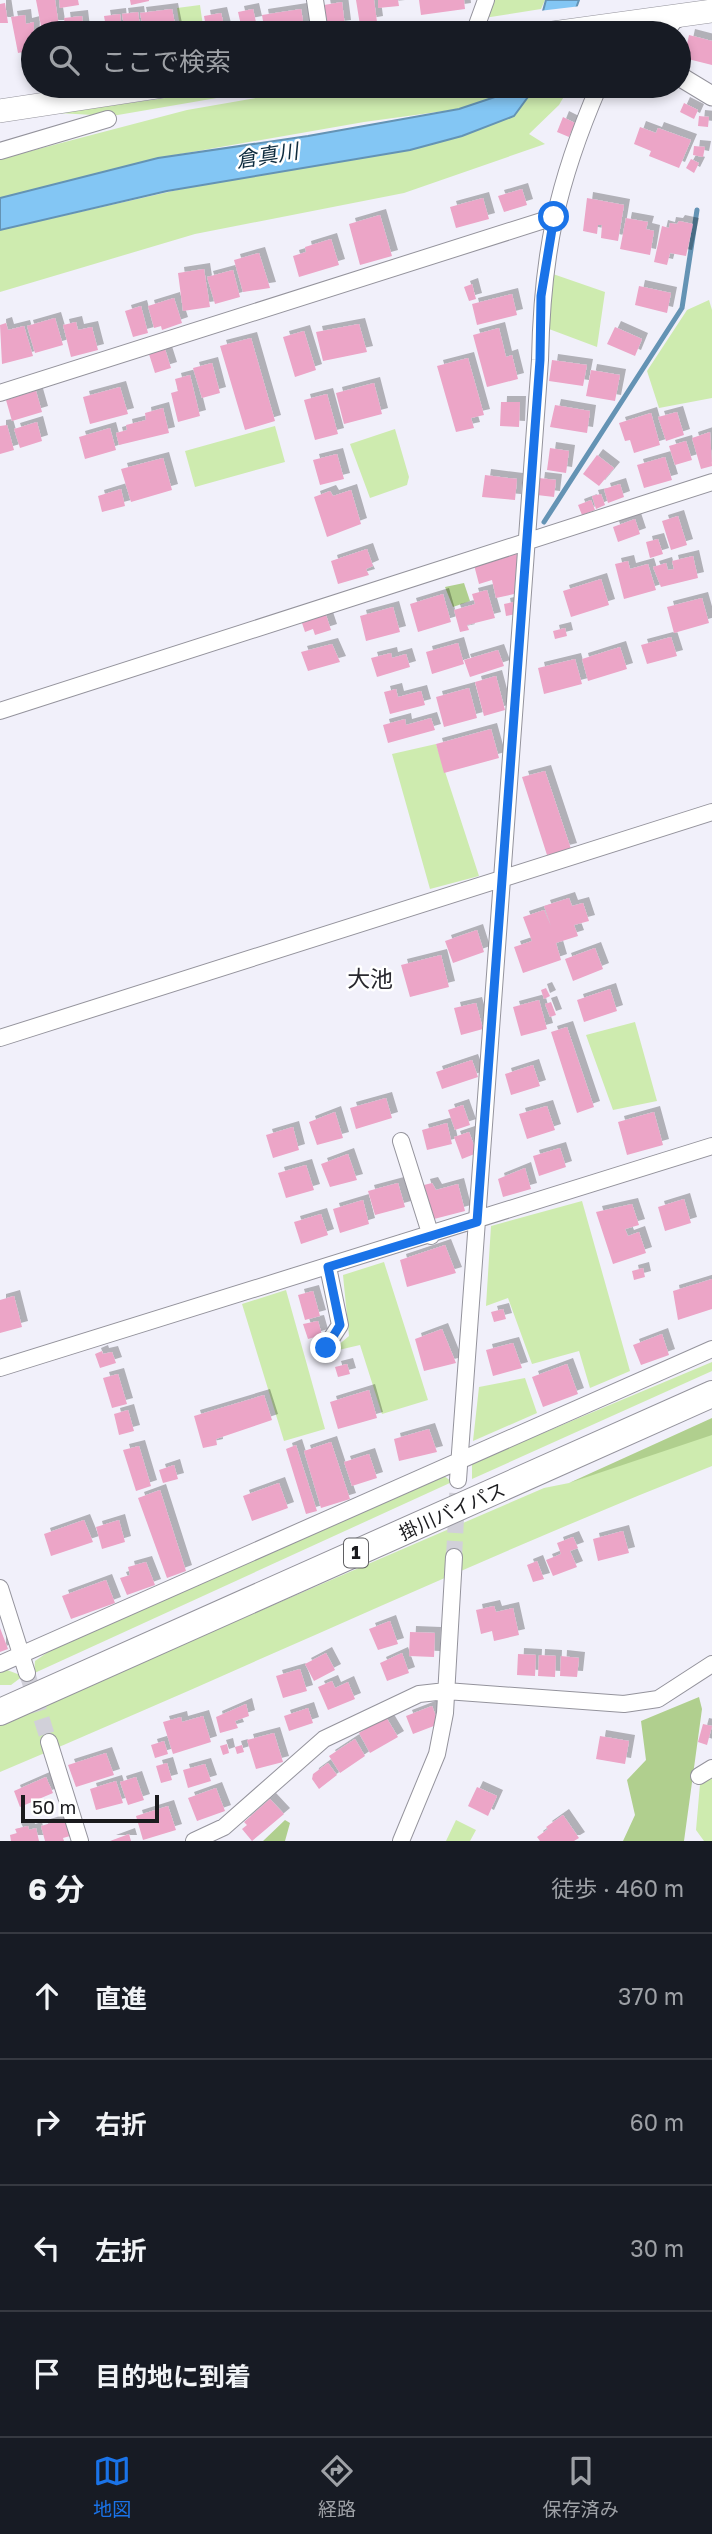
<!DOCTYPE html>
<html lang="ja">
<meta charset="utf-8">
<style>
:root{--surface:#171b24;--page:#20242c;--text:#f1f3f6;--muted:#9ea1a6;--line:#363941;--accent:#1a73e8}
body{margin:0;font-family:"Golos Text","Noto Sans JP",sans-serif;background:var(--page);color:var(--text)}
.scale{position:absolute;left:21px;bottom:18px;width:138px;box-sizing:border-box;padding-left:7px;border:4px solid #1b1b1e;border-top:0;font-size:19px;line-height:24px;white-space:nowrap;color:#1b1b1e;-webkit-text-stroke:5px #fff;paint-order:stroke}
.stop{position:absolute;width:21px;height:21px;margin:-16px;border:5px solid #1a73e8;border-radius:50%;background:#fff}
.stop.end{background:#1a73e8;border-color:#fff;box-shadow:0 2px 7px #0008}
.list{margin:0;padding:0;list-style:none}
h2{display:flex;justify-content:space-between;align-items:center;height:91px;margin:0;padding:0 28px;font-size:30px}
h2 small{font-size:23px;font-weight:400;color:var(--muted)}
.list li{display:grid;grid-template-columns:46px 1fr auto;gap:21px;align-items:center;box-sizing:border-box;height:126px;padding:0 28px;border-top:2px solid var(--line)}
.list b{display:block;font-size:26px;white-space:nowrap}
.list em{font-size:23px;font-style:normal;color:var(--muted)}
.icon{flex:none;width:38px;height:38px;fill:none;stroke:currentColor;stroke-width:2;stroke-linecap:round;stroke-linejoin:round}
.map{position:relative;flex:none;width:712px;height:1841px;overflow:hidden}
.search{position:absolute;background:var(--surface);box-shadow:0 4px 10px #0003;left:21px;right:21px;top:21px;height:77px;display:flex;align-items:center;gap:18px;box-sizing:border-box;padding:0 24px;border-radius:38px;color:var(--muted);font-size:26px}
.sheet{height:595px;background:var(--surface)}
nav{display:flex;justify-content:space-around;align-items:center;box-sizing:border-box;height:98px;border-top:2px solid var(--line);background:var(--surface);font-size:19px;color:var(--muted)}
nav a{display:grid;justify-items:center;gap:4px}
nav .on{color:var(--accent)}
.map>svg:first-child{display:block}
.green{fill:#ceebaf}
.forest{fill:#b0cf8e}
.water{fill:#83c6f4;stroke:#6493b4;stroke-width:2}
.pier{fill:#f1f0fa}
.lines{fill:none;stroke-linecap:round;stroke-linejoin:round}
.stream{stroke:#6493b4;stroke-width:5}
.building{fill:#eca5c7;filter:url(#shadow)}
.minor-tunnel{stroke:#d1d0d9;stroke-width:16;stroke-dasharray:16 8;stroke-linecap:butt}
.minor-casing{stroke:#94939c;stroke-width:18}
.tertiary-casing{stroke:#94939c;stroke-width:21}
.secondary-casing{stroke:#94939c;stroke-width:24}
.trunk-casing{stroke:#94939c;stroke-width:28}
.minor{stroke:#fff;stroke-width:16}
.tertiary{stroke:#fff;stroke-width:19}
.secondary{stroke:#fff;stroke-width:23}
.trunk{stroke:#fff;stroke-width:26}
.route{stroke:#1a73e8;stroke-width:9}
.labels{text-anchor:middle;stroke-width:5;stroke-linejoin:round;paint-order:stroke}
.shield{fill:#fff;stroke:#5f5f62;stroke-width:2}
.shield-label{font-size:18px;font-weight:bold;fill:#1b1b1e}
.street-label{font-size:19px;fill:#1b1b1e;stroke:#fff}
.water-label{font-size:21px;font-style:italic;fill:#0e2c3f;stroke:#fff}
.quarter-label{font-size:23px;fill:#29282f;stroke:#fff}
</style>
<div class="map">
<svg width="712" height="1841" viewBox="0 0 712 1841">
<defs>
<filter id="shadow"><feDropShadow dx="6" dy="-6" stdDeviation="0" flood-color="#0004"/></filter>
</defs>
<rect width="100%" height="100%" fill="#f1f0fa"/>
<path class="green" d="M491,0H545L541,9L484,18Z
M200,5L204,33H181L177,8Z
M252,86H287L112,116L57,113Z
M324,86H515L511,92L459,109L364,122L158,158L0,199V159L187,110Z
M536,86H570L559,105L529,134L545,144L404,193L195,234L0,292V230L195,186L381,154L462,136Z
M553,274L605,292L597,347L549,329Z
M709,300L712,310V398L659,408L647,371L687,310Z
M275,426L285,462L195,487L185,451Z
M395,429L409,477L407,485L370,498L350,444Z
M436,744L479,876L430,889L392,754Z
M635,1022L657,1101L613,1110L586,1035Z
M582,1201L630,1371L590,1388L579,1351L532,1364L508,1298L486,1306L491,1226Z
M384,1262L428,1400L382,1414L360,1345L330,1352L349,1336L343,1275Z
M286,1290L325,1429L284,1441L242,1304Z
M712,1362V1371L472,1479V1463Z
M525,1378L537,1413L473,1441L479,1387Z
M712,1429V1466C472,1561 238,1672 0,1772V1723L544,1488L569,1483Z
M443,1475L452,1482L28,1676L34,1673L35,1661L58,1645Z
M7,1670L23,1676L11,1685H0V1673Z
M712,1777V1841H704L696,1830L700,1784Z
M456,1820L476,1830L470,1841H446Z"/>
<path class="forest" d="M464,583L470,601L453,607L445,587Z
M712,1418V1435L569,1483Z
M699,1697L702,1709L684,1841H623L635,1815L627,1780L646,1760L641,1721Z
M285,1820L290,1823L285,1841H263Z"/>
<path class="water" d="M546,0H579L567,33H537Z
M516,86H536L514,116L462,136L410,150L167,191L0,230V198L158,158L308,136L459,109L510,92Z"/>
<path class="pier" d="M581,6L571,33H533L539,11Z"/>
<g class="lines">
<path class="stream" d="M544,522L682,308L697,210"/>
</g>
<path class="building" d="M36,0H55L59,26H41Z
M59,0H78L79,5L60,8Z
M130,0H149V1L131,5Z
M356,0H374L377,22L360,25Z
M378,0H398L399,6L378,8Z
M419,0H464L465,9L421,15Z
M342,2L345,26L328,28L324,5Z
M5,3L8,23H0V4Z
M172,9L176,29L144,33L140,13Z
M253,9L256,22L241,25L238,12Z
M301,9L305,33H265L262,15Z
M138,12L141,32L125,33L122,14Z
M221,13L226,33H207L204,16Z
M120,14L122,33H107L104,16Z
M25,15L26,24L34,22L33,50L18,53L11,17Z
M82,16L84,33H66L64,18Z
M689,35L712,41V65L684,58Z
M684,103L698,110L694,119L680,112Z
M699,116L709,117L708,127L698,126Z
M563,117L575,123L569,137L557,132Z
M640,127L656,133L658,128L691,140L679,168L649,156L651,151L634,144Z
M694,146L705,147L703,157L693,155Z
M691,159L699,163L694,173L686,168Z
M522,189L527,205L504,212L498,196Z
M483,198L489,219L456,228L450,207Z
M587,198L624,205L618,241L601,238L602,225H598L597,234L583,231Z
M380,215L392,256L360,265L349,224Z
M626,218L648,222L646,229L654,231L650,255L620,249Z
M679,221L693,224L686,256L670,253L667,265L654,262L662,226L669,228L670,223L677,224Z
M331,239L339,265L299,277L293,256L306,252L305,247Z
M259,253L270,288L243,292L234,260Z
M204,269L210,307L183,311L178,273Z
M233,270L240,297L215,304L207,277Z
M472,284L476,299L469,301L464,287Z
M639,286L671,293L667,313L635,305Z
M512,294L517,315L477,325L472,304Z
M174,298L182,323L162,330L161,326L154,328L148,306Z
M141,306L148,333L133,337L125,311Z
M55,318L63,345L35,353L27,326Z
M76,322L78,330L92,327L98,350L71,357L63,325Z
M6,323L8,330L24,326L33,356L2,364L0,325Z
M359,324L367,352L323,361L316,332Z
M615,327L642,339L635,356L607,344Z
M499,328L506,357L512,355L518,379L487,387L473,335Z
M304,331L316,370L295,377L283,337Z
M251,338L275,421L245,430L220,346Z
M164,346L171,368L155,373L148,351Z
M468,358L484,415L471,418L474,428L456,432L437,366Z
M552,360L587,365L583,386L549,381Z
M212,363L220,393L202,398L193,368Z
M591,370L620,375L615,401L586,396Z
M190,375L200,416L178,422L171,393L178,391L175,379Z
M374,383L382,414L344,424L336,393Z
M120,387L128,414L90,424L83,397Z
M36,391L42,412L12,421L6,400Z
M327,394L338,434L315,440L304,400Z
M501,402H520L519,427L500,426Z
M555,405L590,411L587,433L550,427Z
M163,408L169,433L119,445L116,433L127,430L126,425L146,420L145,413Z
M677,412L684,435L666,441L658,417Z
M651,413L660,445L634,453L630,440L625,441L619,423Z
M37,422L42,441L20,448L14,429Z
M7,425L14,450L0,454V426Z
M110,428L116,450L85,459L79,437Z
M710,432L712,466L701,469L692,438Z
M686,441L692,460L675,465L669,446Z
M550,448L569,451L566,473L547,470Z
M337,454L344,479L320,485L313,460Z
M597,455L614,468L599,486L583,474Z
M665,457L672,480L644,488L637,465Z
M163,458L172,490L131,502L121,469Z
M485,475L517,479L515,500L482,497Z
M539,478L556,480L554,497L537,495Z
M620,484L624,497L608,503L604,489Z
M121,489L125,506L102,512L98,496Z
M351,490L361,524L327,537L314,497L330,491L333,496Z
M601,494L605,505L596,509L592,496Z
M591,500L595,510L582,515L578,505Z
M678,516L687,545L671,550L662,521Z
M635,519L640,534L618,542L613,527Z
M658,539L663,554L650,558L646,542Z
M367,549L373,566L366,569L369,575L338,584L331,561Z
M517,554L514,594L496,598L492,580L479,584L474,565Z
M693,556L698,578L661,587L653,567L666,563L668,570L674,569L672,561Z
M628,561L630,569L648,564L656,590L624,599L615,564Z
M601,579L609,605L571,617L563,591Z
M487,590L495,618L467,625L469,630L460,632L454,610L475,604L472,594Z
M443,594L451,622L418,632L410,604Z
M702,598L709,623L674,633L667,607Z
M513,602L516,614L506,616L504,604Z
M393,607L400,632L366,641L360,616Z
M326,615L331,630L315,635L313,629L305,632L302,623Z
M565,628L567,636L555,639L553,631Z
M671,637L677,656L647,664L641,645Z
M458,643L464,664L432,674L426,652Z
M332,644L340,662L308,671L301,652Z
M620,647L627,669L588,681L582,659Z
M498,650L504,666L470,677L464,660Z
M391,653L392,658L406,654L410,667L377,677L371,658Z
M575,659L582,684L544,694L538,668Z
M496,676L505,710L484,716L475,682Z
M469,688L477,718L444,727L436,697Z
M396,689L398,697L421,691L425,705L390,714L384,692Z
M431,718L435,730L388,743L383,725L405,719L406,725Z
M491,729L499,758L444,773L436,744Z
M545,771L571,849L547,855L522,777Z
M569,898L572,906L583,903L589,921L574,925L578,936L556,943L561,960L523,973L514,947L532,941L523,917L544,910L551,926L544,906Z
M477,930L484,952L453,963L445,941Z
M595,948L603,969L573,981L565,959Z
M441,955L449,987L410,997L401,965Z
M546,988L550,996L544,999L541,990Z
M610,989L617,1011L584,1022L577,1000Z
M539,1000L547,1029L521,1036L513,1007Z
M551,1002L556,1015L550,1017L545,1004Z
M476,1003L483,1029L461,1035L454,1008Z
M567,1027L594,1107L577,1113L551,1032Z
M472,1060L478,1077L442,1089L436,1072Z
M533,1065L540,1086L511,1095L505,1074Z
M386,1098L392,1118L356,1129L350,1108Z
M463,1105L470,1125L455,1130L448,1110Z
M547,1106L555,1130L527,1139L519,1114Z
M335,1112L343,1138L317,1145L309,1122Z
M654,1112L663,1145L627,1155L618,1122Z
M447,1123L452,1144L427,1150L422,1130Z
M293,1127L299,1150L273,1158L266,1135Z
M469,1132L477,1153L462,1159L454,1137Z
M560,1148L566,1167L539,1176L533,1156Z
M348,1154L357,1180L330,1187L321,1164Z
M306,1165L314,1190L286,1198L278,1173Z
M525,1168L531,1189L503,1197L498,1179Z
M398,1183L405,1207L375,1215L368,1191Z
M432,1183L436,1190L458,1184L465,1211L434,1219L424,1185Z
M684,1199L691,1223L665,1231L658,1207Z
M363,1200L369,1224L340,1233L333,1209Z
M632,1204L639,1225L625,1229L628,1236L639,1232L646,1253L613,1264L596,1212Z
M321,1214L328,1235L301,1244L294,1222Z
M445,1245L456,1273L407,1287L400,1260Z
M643,1268L645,1277L634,1280L632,1271Z
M712,1279V1309L678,1320L673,1291Z
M313,1291L320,1316L305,1320L298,1295Z
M14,1296L22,1327L0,1333V1300Z
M503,1309L506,1319L494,1322L491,1312Z
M318,1321L322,1335L308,1339L303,1324Z
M442,1329L456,1363L424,1371L415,1339Z
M662,1334L669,1355L641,1365L633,1345Z
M513,1343L522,1368L493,1376L486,1350Z
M102,1351L103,1354L112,1352L116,1363L100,1368L95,1354Z
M347,1364L350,1374L338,1377L335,1367Z
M567,1364L578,1394L543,1407L532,1377Z
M118,1374L127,1404L112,1408L103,1378Z
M369,1390L377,1418L338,1429L330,1402Z
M264,1395L272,1420L216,1439L217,1445L203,1448L194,1416Z
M128,1410L134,1431L119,1435L114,1414Z
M429,1429L437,1452L399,1461L394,1439Z
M331,1442L350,1499L321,1508L304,1451Z
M296,1445L317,1511L306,1514L286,1449Z
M139,1446L151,1486L136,1491L123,1450Z
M369,1454L377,1478L352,1486L344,1462Z
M174,1465L178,1479L163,1483L159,1470Z
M279,1483L288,1508L252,1521L243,1496Z
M160,1490L186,1571L167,1578L138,1498Z
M84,1520L93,1542L51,1556L44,1534Z
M119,1520L125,1542L102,1549L96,1527Z
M623,1531L629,1553L598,1561L593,1539Z
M573,1537L578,1548L570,1551L577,1567L553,1576L546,1560L561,1554L557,1543Z
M537,1561L544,1579L533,1582L527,1565Z
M146,1562L155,1585L127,1595L120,1578L130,1575L128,1567Z
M106,1580L115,1603L71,1619L62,1596Z
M494,1606L496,1612L513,1608L519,1635L494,1641L492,1631L481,1634L476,1610Z
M390,1621L398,1644L378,1650L369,1629Z
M0,1628L8,1649L0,1652Z
M410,1632L435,1633L434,1657L409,1656Z
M326,1653L335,1670L314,1681L305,1664Z
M402,1653L409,1673L387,1681L380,1663Z
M518,1654L536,1655L535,1676L517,1675Z
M539,1655L556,1656L555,1677L538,1676Z
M561,1656L579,1658L577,1677L560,1676Z
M300,1669L307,1691L283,1698L276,1676Z
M332,1681L335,1688L348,1682L355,1699L328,1710L318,1687Z
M246,1704L249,1716L235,1721L238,1728L220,1733L216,1717Z
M432,1706L439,1724L413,1734L406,1716Z
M308,1708L313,1723L289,1731L284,1716Z
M203,1716L211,1742L173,1754L163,1722L181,1717L182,1722Z
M386,1717L398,1737L370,1753L359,1733Z
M703,1724L712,1726L707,1745L698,1742Z
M274,1733L283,1762L256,1769L247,1740Z
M600,1736L629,1741L625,1764L596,1759Z
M355,1739L365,1756L340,1773L329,1756Z
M164,1741L168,1754L155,1758L151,1745Z
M227,1744L229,1753L223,1755L220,1746Z
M242,1745L244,1752L237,1754L235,1747Z
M106,1753L114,1775L76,1787L68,1765Z
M167,1763L172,1780L161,1783L156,1766Z
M328,1763L337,1775L319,1789L312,1779L313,1774Z
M205,1764L211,1781L188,1788L183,1770Z
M46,1777L53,1793L20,1807L14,1791Z
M136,1777L144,1800L128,1805L120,1782Z
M116,1781L123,1803L96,1810L90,1789Z
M477,1787L497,1796L488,1816L468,1806Z
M216,1788L225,1811L197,1821L188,1798Z
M270,1799L284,1814L252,1841L242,1829L247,1825L244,1822Z
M168,1806L176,1830L143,1840L136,1816Z
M563,1815L579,1838L574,1841H540L537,1837L548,1829L546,1827Z
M64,1819L70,1836L63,1838L64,1841H45L41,1826Z
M28,1826L29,1830L36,1828L39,1841H11L10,1835L17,1833L15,1829Z
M129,1834L131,1841H110Z"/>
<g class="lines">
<path class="minor-tunnel" d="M454,1557L458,1480
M27,1673L49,1742"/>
<defs>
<path id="minor" d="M315,0L320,33
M474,33L486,0
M0,151L108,119
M0,393L554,217
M0,711L712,482
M0,1038L712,812
M401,1141L431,1236
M325,1348L340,1325L328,1267
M0,1368L712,1146
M458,1480L540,360C542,254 557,183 599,86
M0,1588L27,1673
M0,1664L712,1349
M49,1742L80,1841
M699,1776L712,1768
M194,1841L224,1827L324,1739L419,1694L446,1691L624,1704L658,1699L712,1664
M401,1841L437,1754L445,1713L454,1557"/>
<path id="tertiary" d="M663,33L673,20L684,14
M679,76L712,96"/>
<path id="secondary" d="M553,33L712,11
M0,111L164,86"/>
<path id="trunk" d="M0,1712L712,1394"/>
</defs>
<use href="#minor" class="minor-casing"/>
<use href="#tertiary" class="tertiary-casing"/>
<use href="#secondary" class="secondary-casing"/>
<use href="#trunk" class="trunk-casing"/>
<use href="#minor" class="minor"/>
<use href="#tertiary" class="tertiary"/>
<use href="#secondary" class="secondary"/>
<use href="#trunk" class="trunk"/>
</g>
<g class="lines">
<path class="route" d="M326,1348L340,1325L328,1267L477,1222L540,360L541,296L554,217"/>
</g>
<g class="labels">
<rect class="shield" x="344" y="1538.5" width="24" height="29" rx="5"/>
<g class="shield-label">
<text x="356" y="1559">1</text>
</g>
<g class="street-label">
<text transform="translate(452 1511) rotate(-24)" y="7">掛川バイパス</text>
</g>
<g class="water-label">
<text transform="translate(267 156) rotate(-9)" y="7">倉真川</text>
</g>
<g class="quarter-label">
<text x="370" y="987">大池</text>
</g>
</g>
</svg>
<div class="scale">50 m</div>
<div class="stop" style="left:554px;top:217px"></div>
<div class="stop end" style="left:326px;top:1348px"></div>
<div class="search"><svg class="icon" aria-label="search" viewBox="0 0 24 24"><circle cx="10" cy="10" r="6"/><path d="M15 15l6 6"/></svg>ここで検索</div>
</div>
<section class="sheet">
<h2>6 分<small>徒歩 · 460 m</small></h2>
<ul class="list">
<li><svg class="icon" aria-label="ahead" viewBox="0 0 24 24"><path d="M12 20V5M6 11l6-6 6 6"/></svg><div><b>直進</b></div><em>370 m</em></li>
<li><svg class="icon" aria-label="right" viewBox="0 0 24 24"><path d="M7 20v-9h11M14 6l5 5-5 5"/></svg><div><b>右折</b></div><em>60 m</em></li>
<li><svg class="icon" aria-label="left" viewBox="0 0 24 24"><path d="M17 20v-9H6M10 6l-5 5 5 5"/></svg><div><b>左折</b></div><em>30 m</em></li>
<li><svg class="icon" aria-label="arrive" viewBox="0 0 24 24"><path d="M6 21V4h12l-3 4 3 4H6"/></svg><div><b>目的地に到着</b></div></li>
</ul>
</section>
<nav>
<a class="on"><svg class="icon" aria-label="map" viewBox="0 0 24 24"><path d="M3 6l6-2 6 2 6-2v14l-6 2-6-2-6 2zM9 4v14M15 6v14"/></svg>地図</a>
<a><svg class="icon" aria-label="directions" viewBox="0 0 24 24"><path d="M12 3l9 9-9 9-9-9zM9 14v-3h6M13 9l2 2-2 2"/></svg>経路</a>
<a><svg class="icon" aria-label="saved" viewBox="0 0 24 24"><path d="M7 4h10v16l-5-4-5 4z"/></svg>保存済み</a>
</nav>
